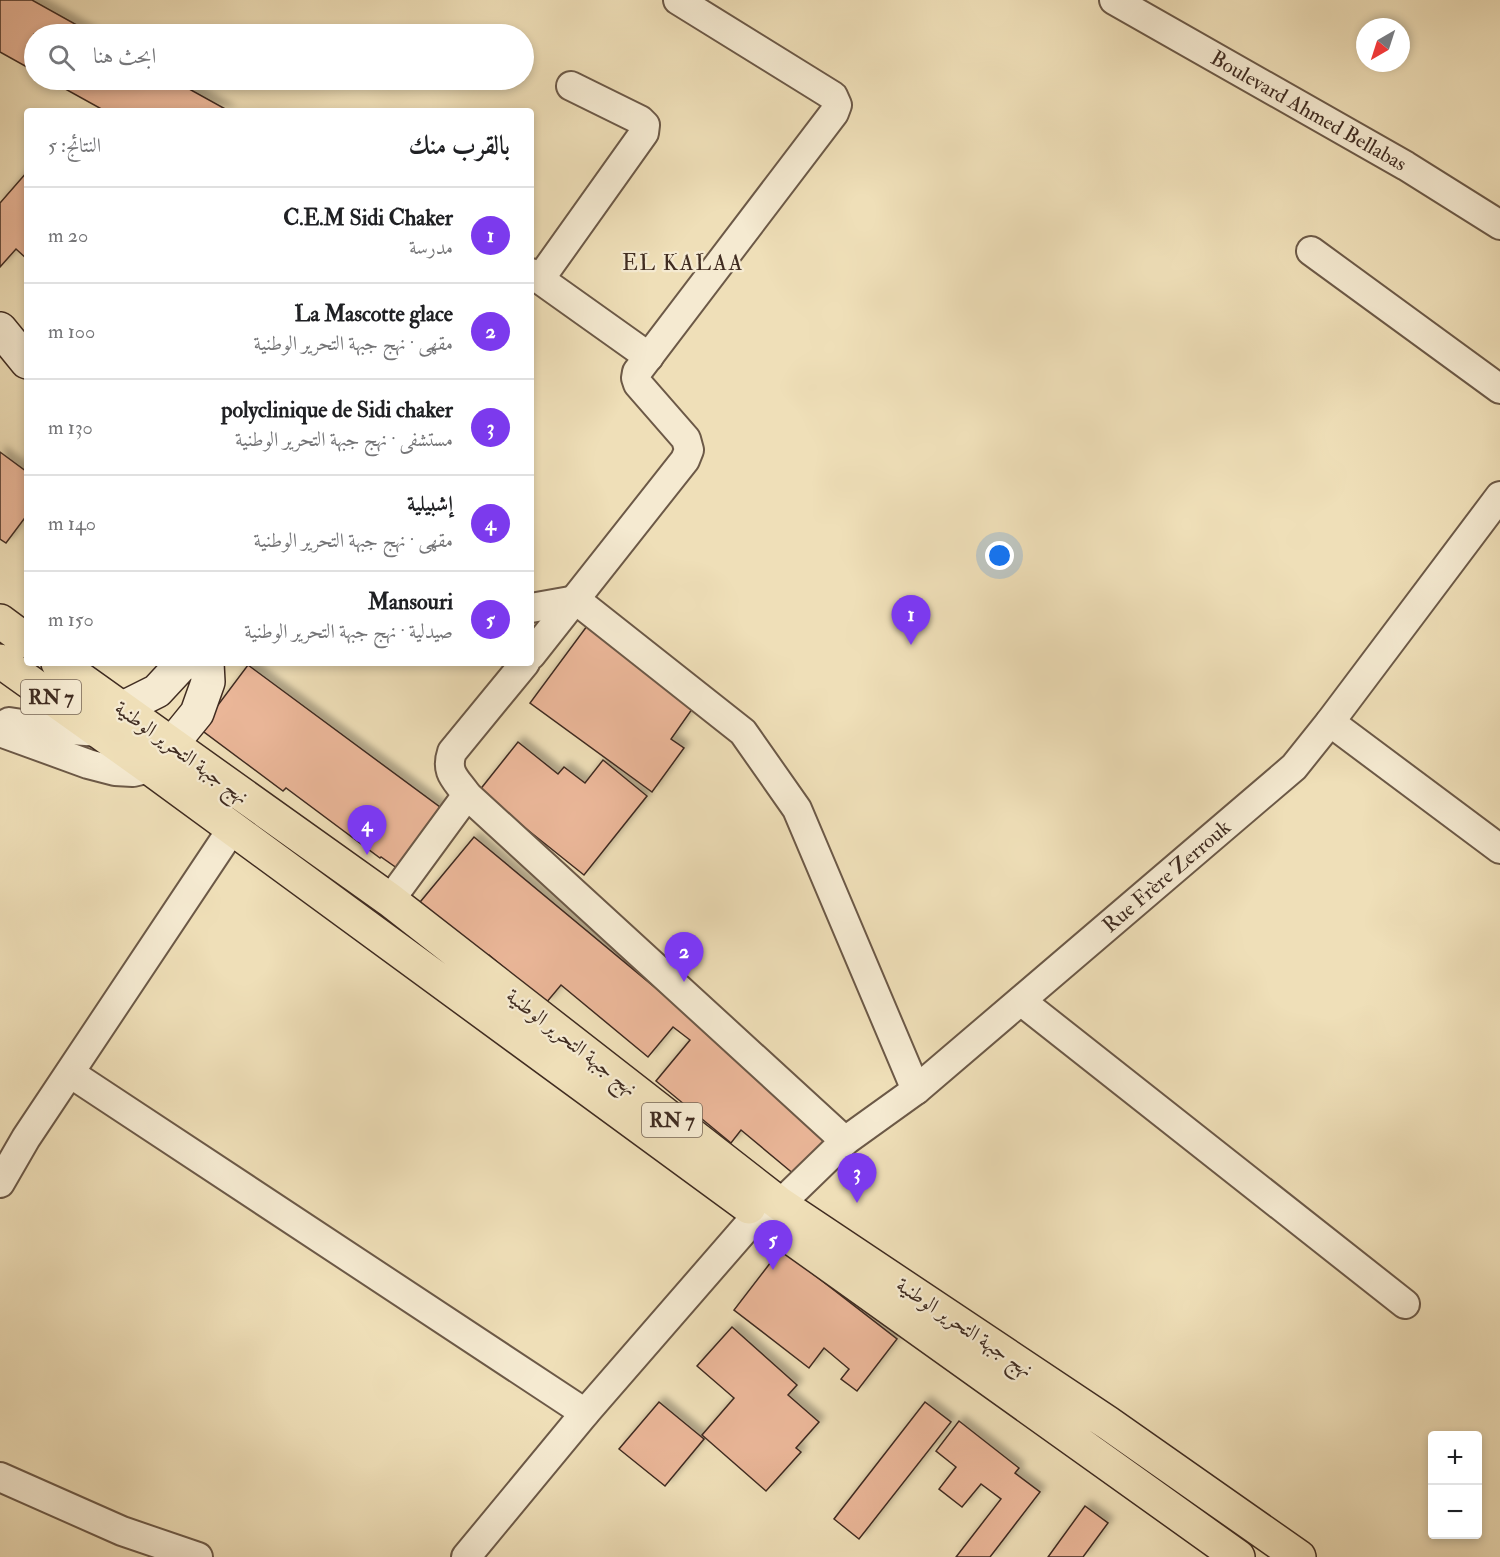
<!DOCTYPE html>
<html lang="ar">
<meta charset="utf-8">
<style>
:root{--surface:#fff;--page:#f6f6f6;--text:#202124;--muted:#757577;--line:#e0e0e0;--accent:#7c3aed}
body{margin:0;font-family:"IM FELL Double Pica",Amiri,serif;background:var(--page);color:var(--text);direction:rtl}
.controls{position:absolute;right:18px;bottom:18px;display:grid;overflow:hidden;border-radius:6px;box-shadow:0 3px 9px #0003}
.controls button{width:54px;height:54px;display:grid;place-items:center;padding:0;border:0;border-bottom:2px solid var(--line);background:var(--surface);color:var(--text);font:30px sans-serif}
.compass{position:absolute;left:1356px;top:18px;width:54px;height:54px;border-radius:50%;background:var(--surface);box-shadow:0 3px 9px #0003;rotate:219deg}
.you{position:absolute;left:1000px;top:556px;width:21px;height:21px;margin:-15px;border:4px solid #fff;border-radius:50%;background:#1a73e8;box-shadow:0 0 0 9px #1a73e833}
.badge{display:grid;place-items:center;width:39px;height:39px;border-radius:50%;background:var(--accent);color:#fff;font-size:20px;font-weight:700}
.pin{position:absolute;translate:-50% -50px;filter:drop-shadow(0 2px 3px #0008)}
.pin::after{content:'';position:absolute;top:32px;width:21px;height:18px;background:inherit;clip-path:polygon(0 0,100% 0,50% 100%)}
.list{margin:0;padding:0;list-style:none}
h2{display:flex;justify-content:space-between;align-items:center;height:78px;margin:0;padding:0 24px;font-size:26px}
h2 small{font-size:20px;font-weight:400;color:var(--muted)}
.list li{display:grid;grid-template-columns:39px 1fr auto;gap:18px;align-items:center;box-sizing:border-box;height:96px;padding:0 24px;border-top:2px solid var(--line)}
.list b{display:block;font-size:22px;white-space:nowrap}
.list p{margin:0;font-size:20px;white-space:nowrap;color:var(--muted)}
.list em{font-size:20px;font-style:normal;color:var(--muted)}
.icon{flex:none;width:33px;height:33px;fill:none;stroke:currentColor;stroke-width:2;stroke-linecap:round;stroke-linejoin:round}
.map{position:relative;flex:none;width:1500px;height:1557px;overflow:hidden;direction:ltr}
.search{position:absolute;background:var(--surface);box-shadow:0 3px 9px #0003;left:24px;top:24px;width:510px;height:66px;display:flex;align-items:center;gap:15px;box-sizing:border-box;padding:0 21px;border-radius:33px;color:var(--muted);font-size:22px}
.panel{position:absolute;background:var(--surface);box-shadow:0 3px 9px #0003;left:24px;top:108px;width:510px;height:558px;border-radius:6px;direction:rtl}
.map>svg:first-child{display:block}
.building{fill:#eab698;stroke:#402c21;stroke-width:1.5;filter:url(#shadow)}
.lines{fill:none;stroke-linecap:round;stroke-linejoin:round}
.minor-casing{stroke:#6c5947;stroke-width:32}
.secondary-casing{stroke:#402c21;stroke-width:36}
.primary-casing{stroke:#402c21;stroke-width:36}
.minor{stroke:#f5ead1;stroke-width:28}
.secondary{stroke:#f5ead1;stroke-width:33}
.primary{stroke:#efdfb8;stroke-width:33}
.labels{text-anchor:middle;stroke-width:4.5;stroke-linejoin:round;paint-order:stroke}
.shield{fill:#f5ead1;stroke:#766556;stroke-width:1.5}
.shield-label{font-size:20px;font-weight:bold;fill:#402c21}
.street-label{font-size:21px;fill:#402c21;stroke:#f5ead1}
.neighbourhood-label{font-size:22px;letter-spacing:1.5px;fill:#402c21;stroke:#f5ead1}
</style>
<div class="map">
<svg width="1500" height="1557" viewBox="0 0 1500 1557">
<defs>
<filter id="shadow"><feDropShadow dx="5.5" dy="-5.5" stdDeviation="3" flood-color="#0004"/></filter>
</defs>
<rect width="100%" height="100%" fill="#efdfb8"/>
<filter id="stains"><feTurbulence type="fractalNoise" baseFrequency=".00333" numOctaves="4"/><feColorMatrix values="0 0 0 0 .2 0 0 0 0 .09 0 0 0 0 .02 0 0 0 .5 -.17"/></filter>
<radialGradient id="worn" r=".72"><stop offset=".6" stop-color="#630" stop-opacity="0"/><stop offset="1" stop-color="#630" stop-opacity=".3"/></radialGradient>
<path class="building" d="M0,0H32L93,34H34V71L0,52Z
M49,80H173L229,111H105Z
M27,172V259L16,249L0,267V203Z
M0,452L27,472V515L6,543L0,539Z
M587,626L695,705L671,739L684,748L652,792L530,703Z
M248,665L448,813L404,873L381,857L380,858L286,788L283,791L200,729Z
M518,742L558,774L564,767L585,783L603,760L647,796L584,875L479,791Z
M474,837L830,1133L795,1175L741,1130L731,1143L656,1081L690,1040L673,1027L648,1057L561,985L546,1003L489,955L483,962L416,907Z
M781,1249L897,1339L857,1391L841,1379L849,1369L824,1348L809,1368L734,1310Z
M732,1327L797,1385L788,1395L819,1422L796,1448L801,1452L766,1491L702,1435L734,1398L697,1366Z
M659,1402L704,1439L665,1486L619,1449Z
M925,1402L951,1422L859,1539L834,1519Z
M959,1421L1019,1468L1015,1473L1040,1492L990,1557H956L1001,1499L981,1484L962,1507L939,1489L956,1467L936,1451Z
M1085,1506L1108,1523L1083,1557H1048Z"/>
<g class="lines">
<defs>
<g id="minor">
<path id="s1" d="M1114,0L1406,166L1500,225"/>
<path d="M1311,251L1500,389"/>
<path d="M531,273L649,357"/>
<path d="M540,279L644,133L645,125L640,120L571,86"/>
<path d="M531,608L576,600L743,732L797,809L916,1090"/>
<path d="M531,655L685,460L689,450L686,439L638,384L636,378L637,372L834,113L837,105L833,96L678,0"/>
<path d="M525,663L452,752C445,773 456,779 467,795L845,1141"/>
<path d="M9,722L55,729L101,732L104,729"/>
<path d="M1330,722L1500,849"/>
<path d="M0,732L88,764L115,771L133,772L150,768L160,757"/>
<path d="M390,900L467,795"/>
<path d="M1021,1001L1405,1304"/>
<path d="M70,1073L585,1413"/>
<path d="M0,1183L26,1138L232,829"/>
<path d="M0,1477L122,1531L198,1557"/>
<path id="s2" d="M466,1557L585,1413L758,1214L780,1204L845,1141L916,1090L1294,767L1330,722L1500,496"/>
</g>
<path id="secondary" d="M0,329L27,362
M121,709L157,691L183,663
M171,745L197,713L208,682L207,663"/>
<path id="primary" d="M0,621L27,641
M0,661L150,768L749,1207
M58,663L390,900L780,1204L1108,1423L1299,1557
M793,1239L1238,1557"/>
</defs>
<use href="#minor" class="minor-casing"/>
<use href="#secondary" class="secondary-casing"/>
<use href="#primary" class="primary-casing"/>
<use href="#minor" class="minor"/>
<use href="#secondary" class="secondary"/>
<use href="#primary" class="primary"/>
</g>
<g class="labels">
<g class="shield">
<rect x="21" y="680" width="60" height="34" rx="4.5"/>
<rect x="642" y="1103" width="60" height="34" rx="4.5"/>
</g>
<g class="shield-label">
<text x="51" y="704">RN 7</text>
<text x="672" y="1127">RN 7</text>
</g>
<g class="street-label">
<text dy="7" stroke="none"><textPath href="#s1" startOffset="224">Boulevard Ahmed Bellabas</textPath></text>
<text transform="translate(182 752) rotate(36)" y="7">نهج جبهة التحرير الوطنية</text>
<text dy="7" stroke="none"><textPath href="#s2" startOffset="982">Rue Frère Zerrouk</textPath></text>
<text transform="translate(572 1042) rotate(38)" y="7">نهج جبهة التحرير الوطنية</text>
<text transform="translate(965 1327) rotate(34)" y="7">نهج جبهة التحرير الوطنية</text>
</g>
<g class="neighbourhood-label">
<text x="683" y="270">EL KALAA</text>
</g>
</g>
<rect width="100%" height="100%" filter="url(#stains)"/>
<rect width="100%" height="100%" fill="url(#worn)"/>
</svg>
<div class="controls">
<button>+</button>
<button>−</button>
</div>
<svg class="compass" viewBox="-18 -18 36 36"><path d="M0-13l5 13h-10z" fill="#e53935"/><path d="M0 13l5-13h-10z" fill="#757577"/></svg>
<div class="you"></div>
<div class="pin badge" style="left:911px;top:645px">1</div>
<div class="pin badge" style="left:684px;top:982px">2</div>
<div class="pin badge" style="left:857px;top:1203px">3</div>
<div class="pin badge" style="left:367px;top:855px">4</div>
<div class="pin badge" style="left:773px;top:1270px">5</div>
<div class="search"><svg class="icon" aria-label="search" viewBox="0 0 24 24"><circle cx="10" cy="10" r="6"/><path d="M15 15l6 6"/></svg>ابحث هنا</div>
<section class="panel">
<h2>بالقرب منك<small>النتائج: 5</small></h2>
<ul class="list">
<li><span class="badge">1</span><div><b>C.E.M Sidi Chaker</b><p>مدرسة</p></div><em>20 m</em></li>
<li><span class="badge">2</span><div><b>La Mascotte glace</b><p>مقهى · نهج جبهة التحرير الوطنية</p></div><em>100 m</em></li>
<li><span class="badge">3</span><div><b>polyclinique de Sidi chaker</b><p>مستشفى · نهج جبهة التحرير الوطنية</p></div><em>130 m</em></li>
<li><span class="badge">4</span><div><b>إشبيلية</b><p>مقهى · نهج جبهة التحرير الوطنية</p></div><em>140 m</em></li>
<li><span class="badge">5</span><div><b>Mansouri</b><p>صيدلية · نهج جبهة التحرير الوطنية</p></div><em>150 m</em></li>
</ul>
</section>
</div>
